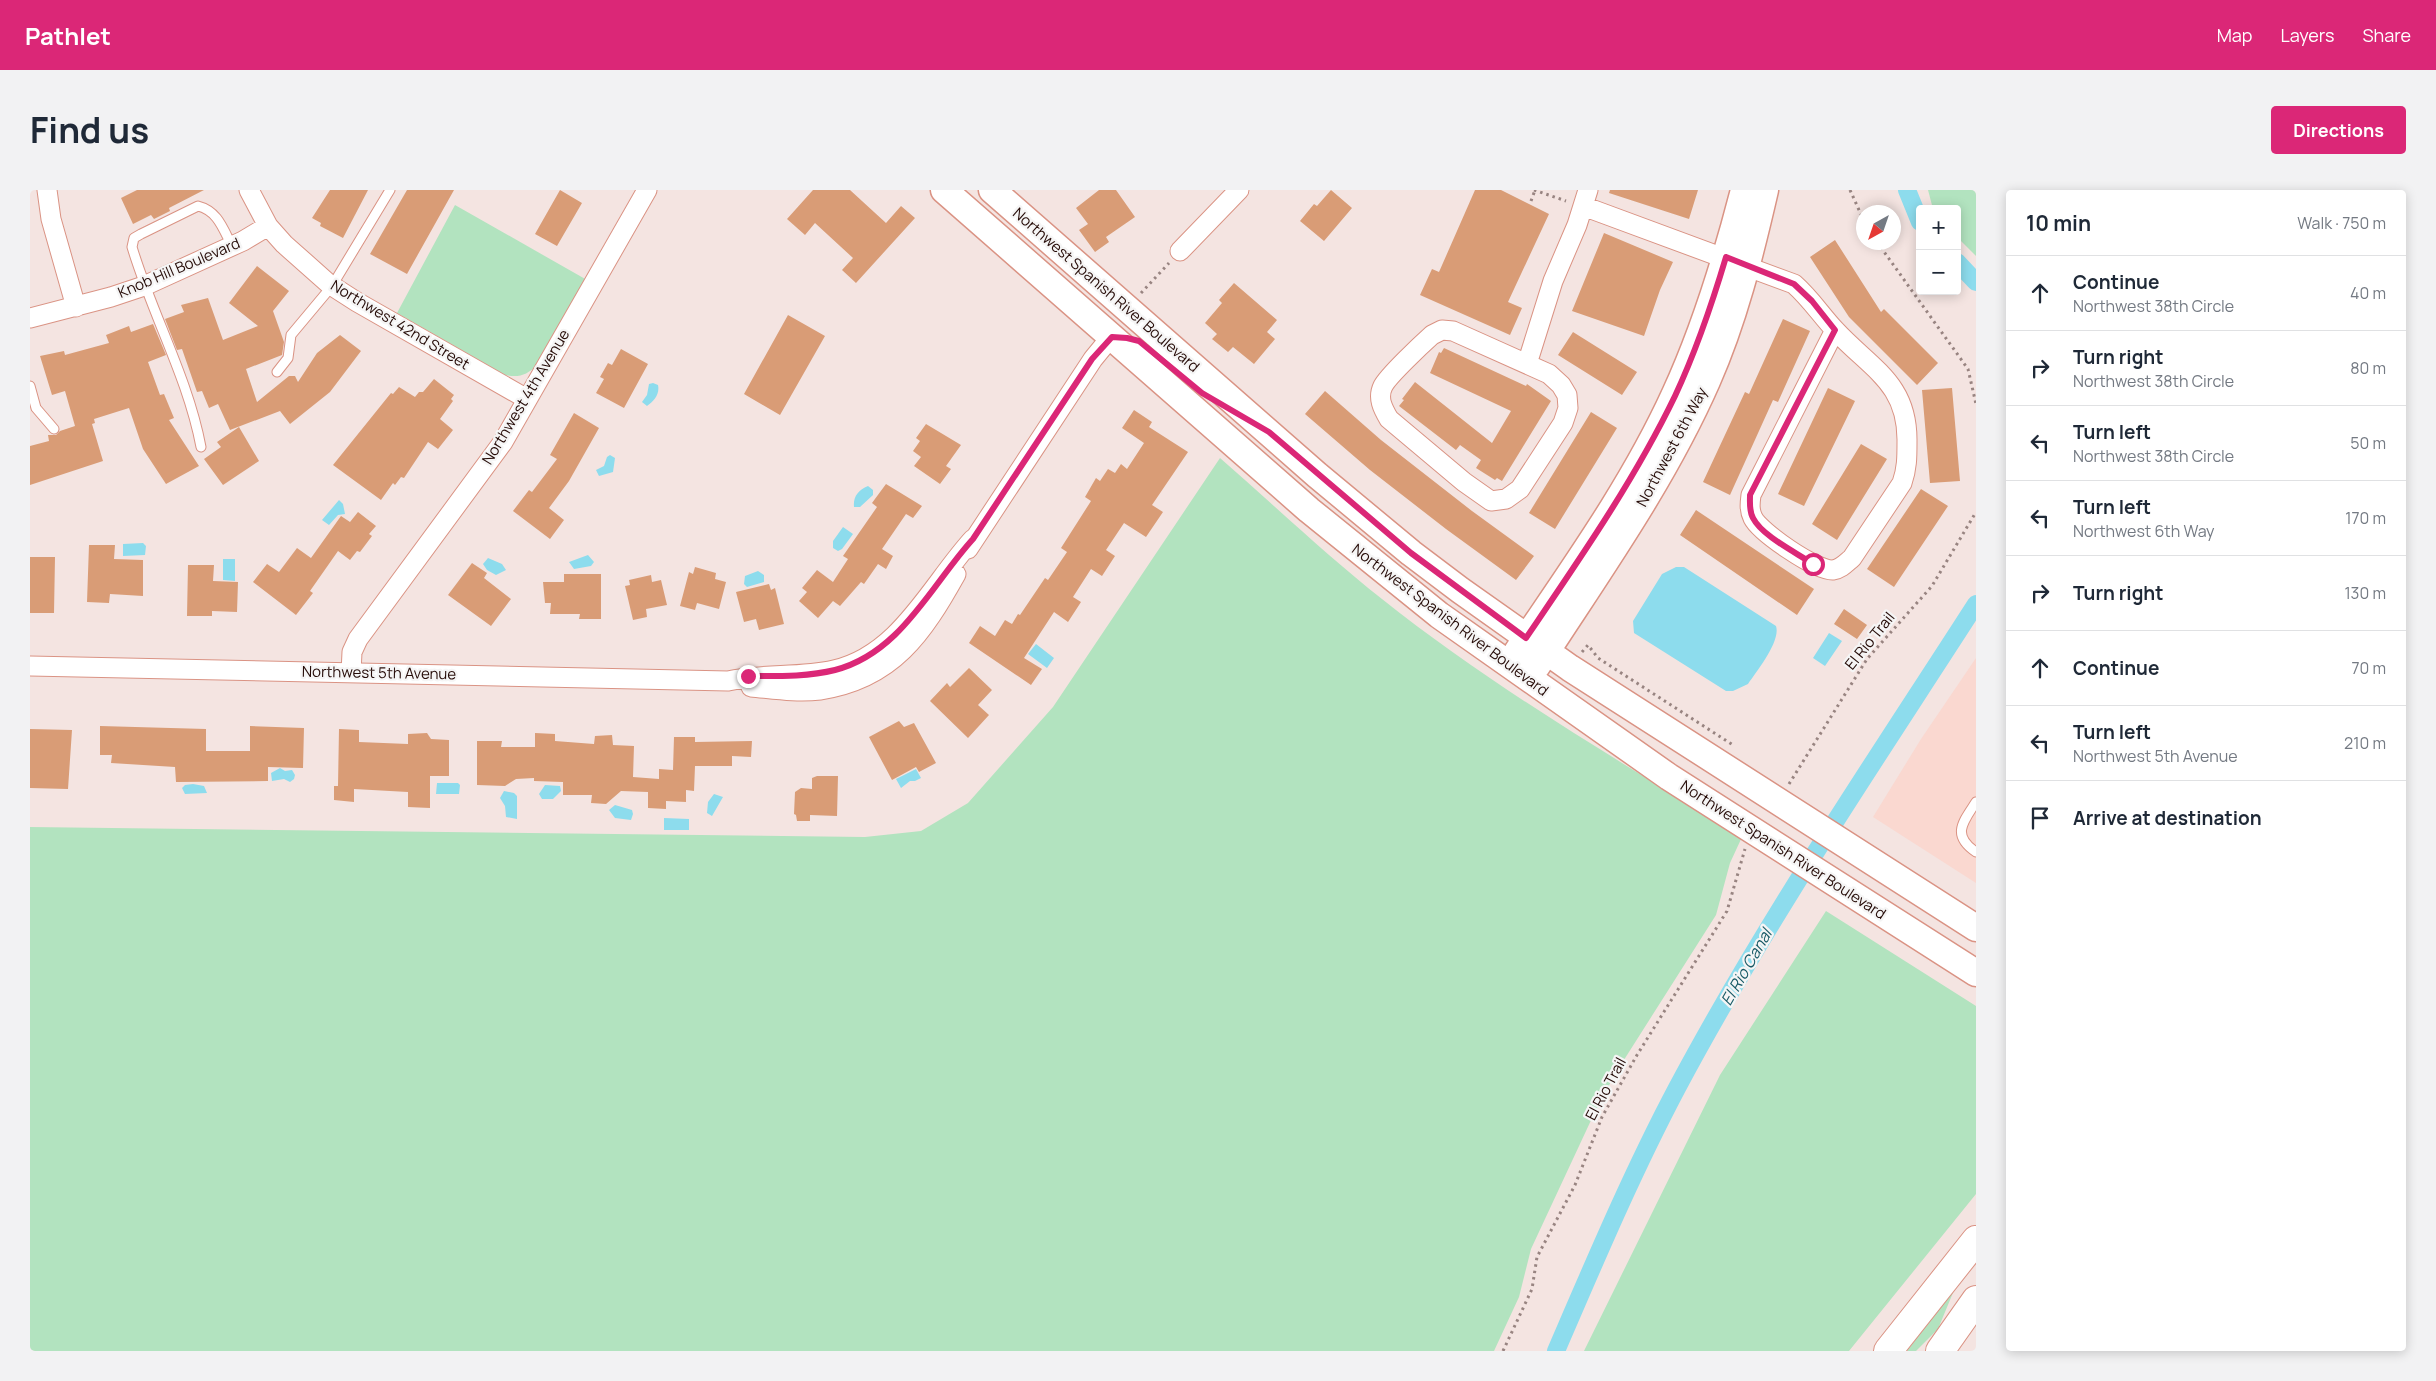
<!DOCTYPE html>
<meta charset="utf-8">
<style>
:root{--surface:#fff;--page:#f2f2f3;--text:#1f2937;--muted:#747a83;--line:#e0e1e3;--accent:#db2777}
body{margin:0;font-family:Manrope,sans-serif;background:var(--page);color:var(--text)}
.controls{position:absolute;right:15px;top:15px;display:grid;overflow:hidden;border-radius:5px;box-shadow:0 2px 12px #0003}
.controls button{width:45px;height:45px;display:grid;place-items:center;padding:0;border:0;border-bottom:1px solid var(--line);background:var(--surface);color:var(--text);font:25px sans-serif}
.compass{position:absolute;left:1826px;top:15px;width:45px;height:45px;border-radius:50%;background:var(--surface);box-shadow:0 2px 12px #0003;rotate:220deg}
.stop{position:absolute;width:15px;height:15px;margin:-11px;border:4px solid #db2777;border-radius:50%;background:#fff}
.stop.end{background:#db2777;border-color:#fff;box-shadow:0 1px 5px #0008}
.list{margin:0;padding:0;list-style:none}
h2{display:flex;justify-content:space-between;align-items:center;height:65px;margin:0;padding:0 20px;font-size:21px}
h2 small{font-size:16px;font-weight:400;color:var(--muted)}
.list li{display:grid;grid-template-columns:32px 1fr auto;gap:15px;align-items:center;box-sizing:border-box;height:75px;padding:0 20px;border-top:1px solid var(--line)}
.list b{display:block;font-size:19px;white-space:nowrap}
.list p{margin:0;font-size:16px;white-space:nowrap;color:var(--muted)}
.list em{font-size:16px;font-style:normal;color:var(--muted)}
.icon{flex:none;width:28px;height:28px;fill:none;stroke:currentColor;stroke-width:2;stroke-linecap:round;stroke-linejoin:round}
.map{position:relative;flex:none;width:1946px;height:1161px;overflow:hidden;border-radius:5px}
header{display:flex;align-items:center;gap:30px;box-sizing:border-box;height:70px;padding:0 25px;background:var(--accent);color:#fff}
header strong{font-size:24px}
nav{display:flex;gap:28px;margin-inline-start:auto;font-size:18px}
.intro{display:flex;align-items:center;justify-content:space-between;box-sizing:border-box;height:120px;padding:0 30px}
h1{margin:0;font-size:35px}
.button{padding:12px 22px;border-radius:5px;background:var(--accent);color:#fff;font-size:18px;font-weight:700}
main{display:flex;gap:30px;padding:0 30px}
aside{flex:1;background:var(--surface);border-radius:5px;box-shadow:0 2px 12px #0003}
.map>svg:first-child{display:block}
.built{fill:#fad8d0}
.green{fill:#b2e3bf}
.water{fill:#8ddced}
.lines{fill:none;stroke-linecap:round;stroke-linejoin:round}
.canal{stroke:#8ddced;stroke-width:18}
.building{fill:#d99c76}
.lane-casing{stroke:#da9384;stroke-width:11}
.street-casing{stroke:#da9384;stroke-width:21}
.secondary-casing{stroke:#da9384;stroke-width:29}
.highway-casing{stroke:#da9384;stroke-width:30}
.path{stroke:#988481;stroke-width:3;stroke-dasharray:2.5 4;stroke-linecap:butt}
.lane{stroke:#fff;stroke-width:9}
.street{stroke:#fff;stroke-width:19}
.secondary{stroke:#fff;stroke-width:26}
.highway{stroke:#fff;stroke-width:28}
.route{stroke:#db2777;stroke-width:6}
.labels{text-anchor:middle;stroke-width:4.5;stroke-linejoin:round;paint-order:stroke}
.street-label{font-size:15px;fill:#250b07;stroke:#f5f5f5}
.water-label{font-size:16px;font-style:italic;fill:#185a66;stroke:#f5f5f5}
</style>
<header>
<strong>Pathlet</strong>
<nav><a>Map</a><a>Layers</a><a>Share</a></nav>
</header>
<div class="intro"><h1>Find us</h1><a class="button">Directions</a></div>
<main>
<div class="map">
<svg width="1946" height="1161" viewBox="0 0 1946 1161">
<rect width="100%" height="100%" fill="#f4e4e1"/>
<path class="built" d="M1946,468V693L1843,627L1891,549Z"/>
<path class="green" d="M1898,0H1946V66L1927,47V19H1903Z
M425,15L557,90L507,175C497,185 489,188 475,185L367,123Z
M1190,268C1244,315 1296,365 1352,409C1465,499 1590,571 1712,647L1700,673L1686,725L1585,884L1563,926L1501,1059L1489,1107L1464,1161H0V637L835,647L891,641L938,613L1023,517Z
M1796,721L1946,816V1004L1819,1161H1554L1690,885Z
M1927,1093L1908,1139L1886,1161H1877Z"/>
<path class="water" d="M623,193L628,195C630,204 624,211 617,216L612,212L617,205L619,194Z
M580,265L585,268L583,282L569,286L566,280L574,276L577,267Z
M838,296L843,300V305L830,317H824C823,307 828,300 838,296Z
M309,310L313,314L315,324L308,325L299,335L292,330Z
M813,337L823,344L812,359L808,361L803,358V351Z
M113,353L116,356L115,365L93,366V354Z
M558,365L564,372L561,376L544,379L539,372Z
M458,368L472,374L476,380L466,385L457,380L453,374Z
M193,369H205V391L193,390Z
M1646,377H1654L1746,436C1751,451 1727,481 1718,494L1703,501H1696L1604,443L1603,431L1632,384Z
M728,381L734,385V392L717,397L714,394L715,386Z
M1799,443L1812,451L1795,476L1783,468Z
M1006,454L1024,468L1017,478L998,464Z
M250,578L255,581L262,580L265,585L264,589L260,592L254,589L242,591L241,583Z
M886,579L891,588L885,591H880L871,598L866,589Z
M407,593H428L430,595L429,604H406Z
M163,594L174,596L177,603L155,604L152,598L155,595Z
M515,595L530,596L531,601L523,609H512L509,604Z
M474,601L484,603L487,606V629L476,627L475,616L470,608Z
M684,604L693,607L682,626L677,623L678,612Z
M585,615L602,620L603,624L601,630L585,628L579,620Z
M634,628L659,629V640H634Z"/>
<g class="lines">
<path class="canal" d="M1877,0L1890,32
M1927,72L1946,92
M1526,1161C1564,1073 1602,983 1647,898C1736,731 1843,574 1946,414"/>
</g>
<path class="building" d="M107,0H174L139,18L140,21L124,29L121,25L103,34L91,8Z
M300,0H338L313,48L290,36L291,33L282,28Z
M377,0H424L377,84L340,64Z
M530,0L552,13L527,56L505,44Z
M783,0H820L856,33L871,16L885,28L826,93L812,80L823,68L785,33L775,45L757,29Z
M1069,0H1086L1105,27L1076,47L1079,52L1065,62L1049,40L1058,34L1046,18Z
M1301,0L1322,18L1294,51L1270,31L1284,14L1287,16Z
M1445,0H1471L1519,24L1478,112L1492,118L1480,145L1390,105L1402,79L1409,82Z
M1580,0H1668L1659,29L1579,3Z
M1574,43L1643,72L1630,100L1614,146L1542,121Z
M1805,50L1851,122L1854,119L1908,173L1887,195L1819,127L1780,67Z
M227,76L259,101L243,121L254,152L252,165L216,179L227,212L259,186H265L268,192L287,163L310,145L331,161L300,202L260,234L250,221L200,240L188,214L179,218L172,201L167,202L152,159L147,160L135,129L154,122L151,115L178,108L193,150L228,136L199,113Z
M1204,93L1247,130L1237,142L1245,149L1224,174L1203,157L1198,162L1182,149L1187,144L1175,133L1192,113L1189,110Z
M758,125L795,146L750,225L714,204Z
M1753,129L1780,141L1748,212L1743,210L1700,305L1673,292L1715,202L1719,204Z
M123,134L136,165L118,172L130,205L134,204L144,228L139,230L169,276L136,294L113,259L99,218L64,229L65,233L62,234L73,271L0,295V256L19,251L18,245H26L30,241L45,236L35,201L22,205L10,166L34,161L35,165L79,153L76,145L99,136L101,142Z
M1543,142L1607,182L1592,205L1528,165Z
M1414,158L1496,196L1497,194L1521,211L1472,291L1467,288L1465,290L1446,278L1451,270L1430,255L1426,260L1369,216L1374,210L1372,209L1385,192L1462,253L1481,221L1400,183L1409,162L1411,163Z
M591,159L618,174L594,218L566,203L574,189L570,187L578,173L582,175Z
M404,189L424,205L421,209L423,211L410,229L423,240L408,259L398,252L374,288L371,287L365,295L363,293L351,310L303,275L361,203L363,204L369,197L385,207L389,202H393Z
M1798,198L1825,211L1774,316L1748,304Z
M1922,198L1930,291L1900,293L1892,200Z
M1295,201L1351,250L1442,321L1504,366L1486,390L1416,339L1340,280L1275,224Z
M1104,220L1122,232L1119,237L1158,262L1122,315L1133,322L1116,347L1094,333L1076,360L1085,366L1072,386L1061,379L1043,407L1051,412L1038,432L1024,422L994,468L1012,479L1001,495L939,453L950,436L965,446L975,430L982,434L988,424L990,425L1015,388L1018,390L1037,362L1031,358L1061,311L1055,307L1066,288L1070,291L1078,279L1085,283L1091,274L1097,279L1114,253L1092,238Z
M1561,222L1587,238L1525,339L1499,323Z
M544,223L569,238L539,291L519,318L534,330L520,349L483,321L499,300L502,302L527,269L520,265Z
M896,234L931,255L916,276L921,279L910,294L884,276L891,267L883,261L890,251L886,248Z
M209,237L229,271L193,295L174,269L191,257L187,252Z
M1831,254L1857,269L1807,350L1782,334Z
M856,294L892,316L883,328L876,324L852,359L863,366L856,379L848,374L834,394L831,392L810,416L803,411L788,428L769,411L777,402L772,398L787,380L803,392L818,369L813,366L847,317L842,313Z
M1891,299L1918,316L1864,397L1837,379Z
M1666,320L1784,399L1767,425L1650,345Z
M328,322L346,336L339,344L342,346L330,362L327,361L320,370L308,361L280,401L283,403L266,425L223,392L237,374L249,382L267,358L281,368L311,326L320,332Z
M59,355H85L84,369L113,370V406L80,404L79,413L57,412Z
M0,367H25L24,423H0Z
M442,373L457,383L454,388L481,409L461,436L418,405Z
M158,375H184L183,391L208,392L207,422L182,421V426H157Z
M665,377L686,383L685,389L696,392L689,419L667,413L665,420L650,416L659,382L663,384Z
M534,384H571V429H549L550,424H520L521,413H515L513,392H534Z
M621,385L622,392L631,390L637,415L616,419L617,427L603,430L595,396L600,395L599,390Z
M739,394L741,400L745,398L754,434L729,440L726,429L714,432L706,402Z
M1814,419L1837,435L1827,449L1804,434Z
M939,478L962,500L948,515L959,525L938,548L900,511L917,493L920,497Z
M869,531L874,537L884,533L906,573L889,582L886,577L862,590L839,547Z
M70,536L176,539V561H220V536L274,538L273,578L238,577V591L146,592L145,577L81,573L82,565H70Z
M0,539L42,540L38,599L0,598Z
M309,539L329,540V552L378,554V544L397,543L401,549L419,550V586H400V618L378,617V602L324,599V612L304,610V596H308Z
M505,543L525,544V551L564,554L565,546L582,545L583,555L604,556L603,587L629,589V579L643,580L644,547H665V552L722,551L721,567L702,566V576H665L664,601L656,600V612L636,611V619L618,618V602L591,601L576,614L561,613L562,605H533V592L504,591V588L486,589L475,596L447,595V551H472L471,557H505Z
M787,586H808L807,626L780,625V631H767L766,625L764,624L765,602L771,598L782,599V588Z"/>
<g class="lines">
<defs>
<path id="lane" d="M247,182L258,168L261,145L302,96L360,0
M0,196L6,218L24,239
M171,257C158,188 122,124 102,57L104,48L111,44L168,16C188,21 193,39 202,56
M1946,612C1933,632 1921,645 1946,662"/>
<path id="street" d="M17,0L21,29L46,117
M219,0L238,36L254,54L299,94L327,112L497,209
M1553,16L1764,94C1780,108 1791,125 1805,140C1841,179 1878,193 1877,252C1877,267 1877,279 1872,293L1822,368C1816,373 1811,379 1803,380C1786,381 1730,342 1723,328C1719,320 1720,313 1721,305L1805,140
M1150,61L1209,0
M0,128L81,107L114,96L213,51L238,36
M1412,140L1423,141L1519,184L1531,195L1537,205L1538,218L1533,233L1490,299L1476,309L1461,311L1434,292L1359,229C1353,219 1347,208 1353,196C1358,186 1392,154 1402,145Z
M1497,174L1523,91L1547,35L1558,0
M938,359L1063,169L1081,147
M0,476L698,491C733,483 769,488 804,480C870,465 901,395 943,349
M321,483L322,462L328,449L473,252L617,0
M721,497C743,499 767,503 790,500C863,489 893,443 926,384"/>
<path id="secondary" d="M914,0L1279,320L1409,425L1639,587L1946,783
M962,0L1287,285L1381,363L1430,400L1540,478L1946,738
M1487,462C1543,379 1603,296 1645,204C1675,139 1696,70 1714,0
M1507,476C1567,383 1632,293 1677,191C1704,130 1720,65 1735,0"/>
<path id="highway" d="M1858,1161L1946,1050
M1910,1161L1946,1110"/>
</defs>
<use href="#lane" class="lane-casing"/>
<use href="#street" class="street-casing"/>
<use href="#secondary" class="secondary-casing"/>
<use href="#highway" class="highway-casing"/>
<path class="path" d="M1504,0L1536,11
M1820,0L1834,31
M1501,11L1505,0
M1847,52L1938,179L1946,214
M1111,103L1139,73
M1552,462L1558,455L1568,468L1703,555
M1759,594L1837,469L1902,396L1946,322
M1473,1161L1502,1099L1507,1067L1545,995L1572,927L1607,865L1697,721L1715,659"/>
<use href="#lane" class="lane"/>
<use href="#street" class="street"/>
<use href="#secondary" class="secondary"/>
<use href="#highway" class="highway"/>
</g>
<g class="lines">
<path class="route" d="M718,486C746,486 777,487 805,480C871,463 901,395 943,349L1062,169L1082,147L1097,148L1109,151L1172,203L1239,242L1381,363L1496,448C1549,370 1604,291 1645,206C1666,161 1682,114 1696,67L1764,94L1782,111L1805,140L1720,305C1720,313 1719,321 1723,328C1732,346 1767,363 1783,374"/>
</g>
<g class="labels">
<g class="street-label">
<text transform="translate(149 78) rotate(-23)" y="5">Knob Hill Boulevard</text>
<text transform="translate(1076 100) rotate(41)" y="5">Northwest Spanish River Boulevard</text>
<text transform="translate(370 135) rotate(31)" y="5">Northwest 42nd Street</text>
<text transform="translate(496 207) rotate(-59)" y="5">Northwest 4th Avenue</text>
<text transform="translate(1642 257) rotate(-62)" y="5">Northwest 6th Way</text>
<text transform="translate(1420 430) rotate(37)" y="5">Northwest Spanish River Boulevard</text>
<text transform="translate(1840 451) rotate(-51)" y="5">El Rio Trail</text>
<text transform="translate(349 483) rotate(1)" y="5">Northwest 5th Avenue</text>
<text transform="translate(1753 660) rotate(33)" y="5">Northwest Spanish River Boulevard</text>
<text transform="translate(1576 899) rotate(-62)" y="5">El Rio Trail</text>
</g>
<g class="water-label">
<text transform="translate(1716 777) rotate(-60)" y="6">El Rio Canal</text>
</g>
</g>
</svg>
<div class="controls">
<button>+</button>
<button>−</button>
</div>
<svg class="compass" viewBox="-18 -18 36 36"><path d="M0-13l5 13h-10z" fill="#e53935"/><path d="M0 13l5-13h-10z" fill="#747a83"/></svg>
<div class="stop" style="left:1783px;top:374px"></div>
<div class="stop end" style="left:718px;top:486px"></div>
</div>
<aside>
<h2>10 min<small>Walk · 750 m</small></h2>
<ul class="list">
<li><svg class="icon" aria-label="ahead" viewBox="0 0 24 24"><path d="M12 20V5M6 11l6-6 6 6"/></svg><div><b>Continue</b><p>Northwest 38th Circle</p></div><em>40 m</em></li>
<li><svg class="icon" aria-label="right" viewBox="0 0 24 24"><path d="M7 20v-9h11M14 6l5 5-5 5"/></svg><div><b>Turn right</b><p>Northwest 38th Circle</p></div><em>80 m</em></li>
<li><svg class="icon" aria-label="left" viewBox="0 0 24 24"><path d="M17 20v-9H6M10 6l-5 5 5 5"/></svg><div><b>Turn left</b><p>Northwest 38th Circle</p></div><em>50 m</em></li>
<li><svg class="icon" aria-label="left" viewBox="0 0 24 24"><path d="M17 20v-9H6M10 6l-5 5 5 5"/></svg><div><b>Turn left</b><p>Northwest 6th Way</p></div><em>170 m</em></li>
<li><svg class="icon" aria-label="right" viewBox="0 0 24 24"><path d="M7 20v-9h11M14 6l5 5-5 5"/></svg><div><b>Turn right</b></div><em>130 m</em></li>
<li><svg class="icon" aria-label="ahead" viewBox="0 0 24 24"><path d="M12 20V5M6 11l6-6 6 6"/></svg><div><b>Continue</b></div><em>70 m</em></li>
<li><svg class="icon" aria-label="left" viewBox="0 0 24 24"><path d="M17 20v-9H6M10 6l-5 5 5 5"/></svg><div><b>Turn left</b><p>Northwest 5th Avenue</p></div><em>210 m</em></li>
<li><svg class="icon" aria-label="arrive" viewBox="0 0 24 24"><path d="M6 21V4h12l-3 4 3 4H6"/></svg><div><b>Arrive at destination</b></div></li>
</ul>
</aside>
</main>
